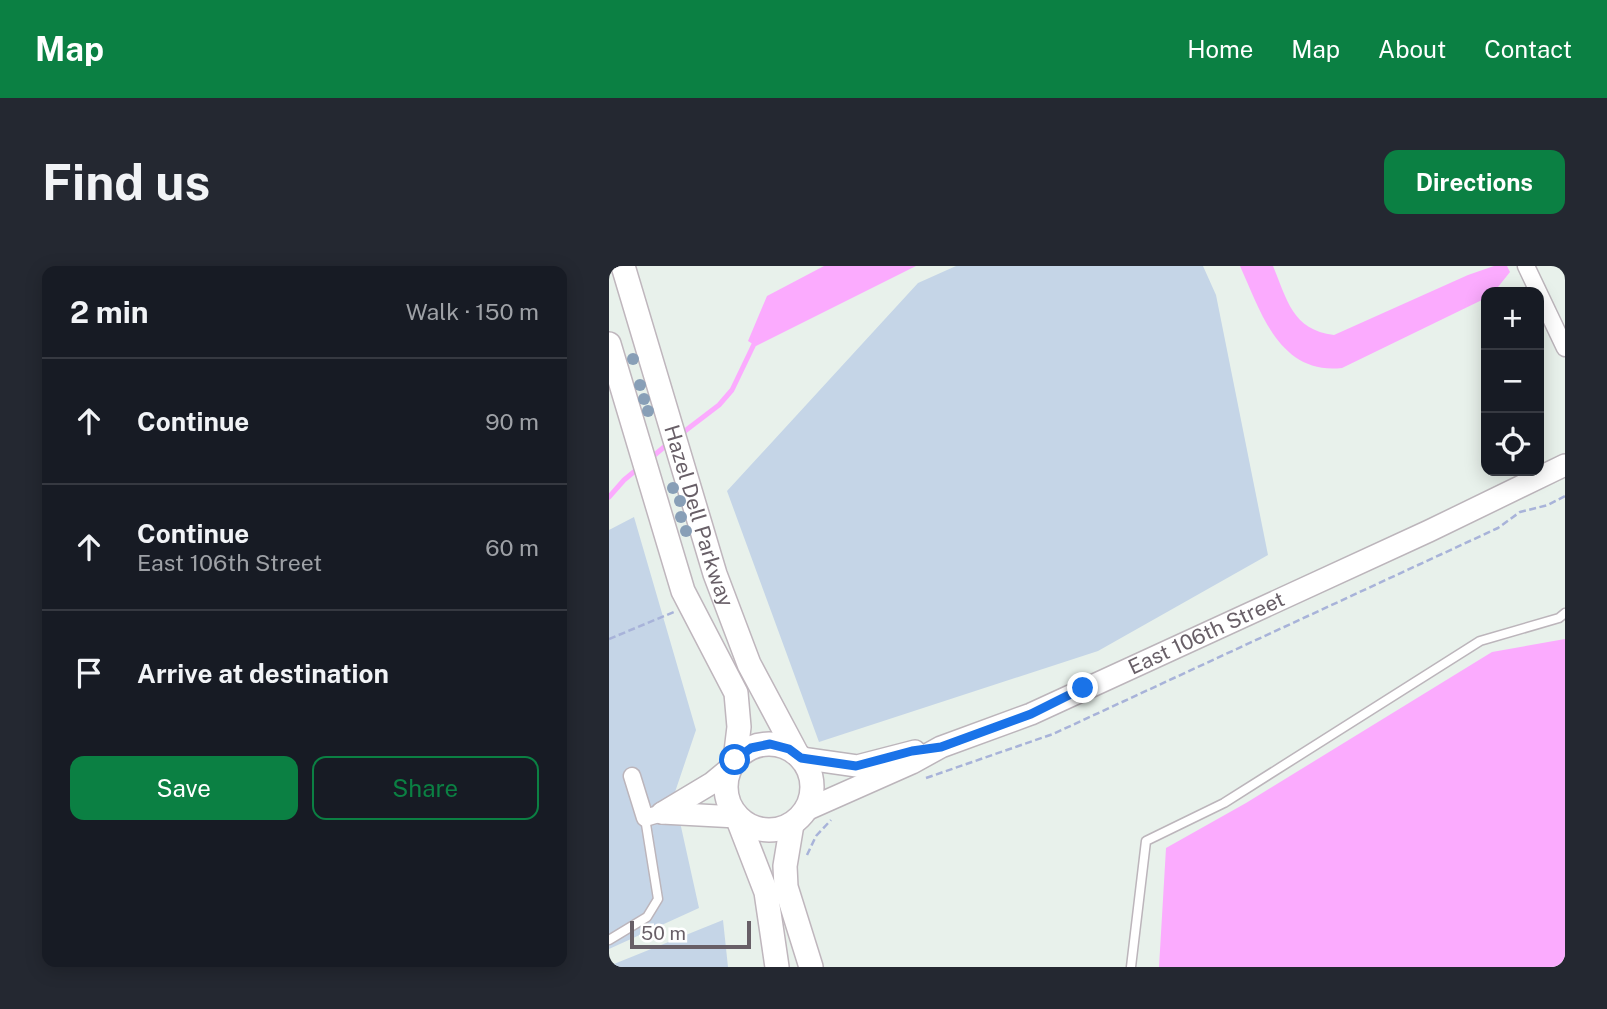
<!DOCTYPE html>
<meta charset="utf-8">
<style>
:root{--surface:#171b24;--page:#242831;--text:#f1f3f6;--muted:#9ea1a6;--line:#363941;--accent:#0b8043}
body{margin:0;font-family:"Public Sans",sans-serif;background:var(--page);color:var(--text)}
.controls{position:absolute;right:21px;top:21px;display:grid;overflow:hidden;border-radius:14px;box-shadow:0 4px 18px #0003}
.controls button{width:63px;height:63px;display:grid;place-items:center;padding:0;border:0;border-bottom:2px solid var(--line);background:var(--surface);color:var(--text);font:35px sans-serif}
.scale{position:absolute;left:21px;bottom:18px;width:121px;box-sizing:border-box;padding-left:7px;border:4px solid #685f67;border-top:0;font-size:19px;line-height:24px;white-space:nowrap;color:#685f67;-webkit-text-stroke:5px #fff;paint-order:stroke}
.stop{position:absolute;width:21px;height:21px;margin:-16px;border:5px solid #1a73e8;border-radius:50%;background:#fff}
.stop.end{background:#1a73e8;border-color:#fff;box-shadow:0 2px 7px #0008}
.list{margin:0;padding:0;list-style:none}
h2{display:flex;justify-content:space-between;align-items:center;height:91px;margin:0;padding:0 28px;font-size:30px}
h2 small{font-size:23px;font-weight:400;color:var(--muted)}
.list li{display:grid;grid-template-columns:46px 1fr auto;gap:21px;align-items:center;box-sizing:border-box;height:126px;padding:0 28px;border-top:2px solid var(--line)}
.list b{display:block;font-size:26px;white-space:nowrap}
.list p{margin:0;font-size:23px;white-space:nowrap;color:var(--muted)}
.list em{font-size:23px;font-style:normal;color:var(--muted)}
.actions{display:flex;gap:14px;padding:21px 28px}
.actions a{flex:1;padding:16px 0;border:2px solid var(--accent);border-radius:14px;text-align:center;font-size:24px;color:var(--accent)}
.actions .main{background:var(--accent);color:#fff}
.icon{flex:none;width:38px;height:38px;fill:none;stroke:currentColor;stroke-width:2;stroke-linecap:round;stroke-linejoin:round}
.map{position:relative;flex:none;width:956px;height:701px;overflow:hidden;border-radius:14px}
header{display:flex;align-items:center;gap:42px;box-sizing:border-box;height:98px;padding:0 35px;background:var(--accent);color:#fff}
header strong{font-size:33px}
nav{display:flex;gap:38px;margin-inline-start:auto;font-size:24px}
.intro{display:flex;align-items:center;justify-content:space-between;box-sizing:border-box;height:168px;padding:0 42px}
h1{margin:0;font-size:49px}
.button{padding:18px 32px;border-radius:14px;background:var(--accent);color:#fff;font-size:24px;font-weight:700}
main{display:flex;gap:42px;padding:0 42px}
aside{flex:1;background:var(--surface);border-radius:14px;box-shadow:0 4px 18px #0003}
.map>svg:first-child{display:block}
.green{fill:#c5d5e7}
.water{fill:#fbabfe}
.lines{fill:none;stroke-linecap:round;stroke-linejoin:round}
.stream{stroke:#fbabfe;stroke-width:5}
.service-casing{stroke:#bcb5bb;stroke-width:11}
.minor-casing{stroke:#bcb5bb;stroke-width:19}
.tertiary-casing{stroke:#bcb5bb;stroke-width:24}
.secondary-casing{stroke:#bfb6bd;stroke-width:26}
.path{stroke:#a8b3d9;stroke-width:2.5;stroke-dasharray:7 3.5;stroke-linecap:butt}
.service{stroke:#fff;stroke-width:8}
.minor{stroke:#fff;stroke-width:16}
.tertiary{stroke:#fff;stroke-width:21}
.secondary{stroke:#fff;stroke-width:23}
.tree{fill:#889fb7}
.route{stroke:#1a73e8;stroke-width:9}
.labels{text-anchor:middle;stroke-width:5;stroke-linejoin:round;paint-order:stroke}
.street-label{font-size:21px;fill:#685f67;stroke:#fff}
</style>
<header>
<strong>Map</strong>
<nav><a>Home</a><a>Map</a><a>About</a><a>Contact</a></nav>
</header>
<div class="intro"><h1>Find us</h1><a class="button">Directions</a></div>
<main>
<aside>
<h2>2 min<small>Walk · 150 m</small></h2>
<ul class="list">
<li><svg class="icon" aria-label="ahead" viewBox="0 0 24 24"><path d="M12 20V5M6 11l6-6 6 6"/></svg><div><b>Continue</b></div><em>90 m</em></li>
<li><svg class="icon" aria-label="ahead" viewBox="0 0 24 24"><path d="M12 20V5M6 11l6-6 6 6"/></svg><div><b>Continue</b><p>East 106th Street</p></div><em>60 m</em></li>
<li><svg class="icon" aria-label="arrive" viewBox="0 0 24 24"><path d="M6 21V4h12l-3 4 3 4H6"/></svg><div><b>Arrive at destination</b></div></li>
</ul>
<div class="actions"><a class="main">Save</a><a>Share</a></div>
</aside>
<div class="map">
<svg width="956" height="701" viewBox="0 0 956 701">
<rect width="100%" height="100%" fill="#e8f1eb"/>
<path class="green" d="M347,0H594L607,29L659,289L489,385L210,476L118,225L309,17Z
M25,251L87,464L65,529L90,642L0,683V264Z
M114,654L119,701H0V700Z"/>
<path class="water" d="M215,0H307L147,80L139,75L158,30Z
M631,0H664C678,33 683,64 725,69L859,9L885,0H898L901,6L885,26H877V32L733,102C670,109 652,46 631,0Z
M956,373V701H550L557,582L637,537L883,386Z"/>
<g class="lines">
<path class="stream" d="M72,168L110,139L123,124L147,74
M42,192L61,176
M0,231L15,214L32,200"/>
<defs>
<path id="service" d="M0,674L38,651L49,633L36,552
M522,701L537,575L615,537L871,375L950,352L956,347"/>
<path id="minor" d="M917,0L956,82
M23,510L36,552L53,547"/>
<g id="tertiary">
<path d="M192,492L248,500L306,485"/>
<path id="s1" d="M197,544L303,497L332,481L422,448L820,265L956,199"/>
<path d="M53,547L103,517L120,503"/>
<path d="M53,547L128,551"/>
</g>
<g id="secondary">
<path id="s2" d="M14,0L106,308L140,398L188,488"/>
<path d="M0,78L74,325L127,427L130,461L126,494"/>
<circle cx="160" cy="521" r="43"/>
<path d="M128,551L157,626L168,701"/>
<path d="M183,558L176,600L177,621L202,701"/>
</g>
</defs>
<use href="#service" class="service-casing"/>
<use href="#minor" class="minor-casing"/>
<use href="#tertiary" class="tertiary-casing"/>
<use href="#secondary" class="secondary-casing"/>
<path class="path" d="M0,373L65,346
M317,512L444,468L889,262L911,246L939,239L956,230
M198,589L207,570L222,554"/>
<use href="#service" class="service"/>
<use href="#minor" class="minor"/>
<use href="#tertiary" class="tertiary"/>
<use href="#secondary" class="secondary"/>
</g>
<g class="tree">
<circle cx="24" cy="93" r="6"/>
<circle cx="31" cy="119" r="6"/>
<circle cx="35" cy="133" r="6"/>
<circle cx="39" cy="145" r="6"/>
<circle cx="64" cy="222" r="6"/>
<circle cx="71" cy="235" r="6"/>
<circle cx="72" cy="251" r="6"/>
<circle cx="77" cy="265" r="6"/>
</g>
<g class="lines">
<path class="route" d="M126,494L142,482L161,478L180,483L192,492L247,500L303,485L332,481L422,448L474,422"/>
</g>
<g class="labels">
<g class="street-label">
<text dy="7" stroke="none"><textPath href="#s2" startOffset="261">Hazel Dell Parkway</textPath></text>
<text dy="7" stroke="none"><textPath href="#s1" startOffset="438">East 106th Street</textPath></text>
</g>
</g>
</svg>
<div class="controls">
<button>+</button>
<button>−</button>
<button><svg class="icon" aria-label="locate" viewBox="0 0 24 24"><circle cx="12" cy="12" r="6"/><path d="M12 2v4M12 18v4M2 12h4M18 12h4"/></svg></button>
</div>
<div class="scale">50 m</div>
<div class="stop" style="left:126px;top:494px"></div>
<div class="stop end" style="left:474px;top:422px"></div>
</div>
</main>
